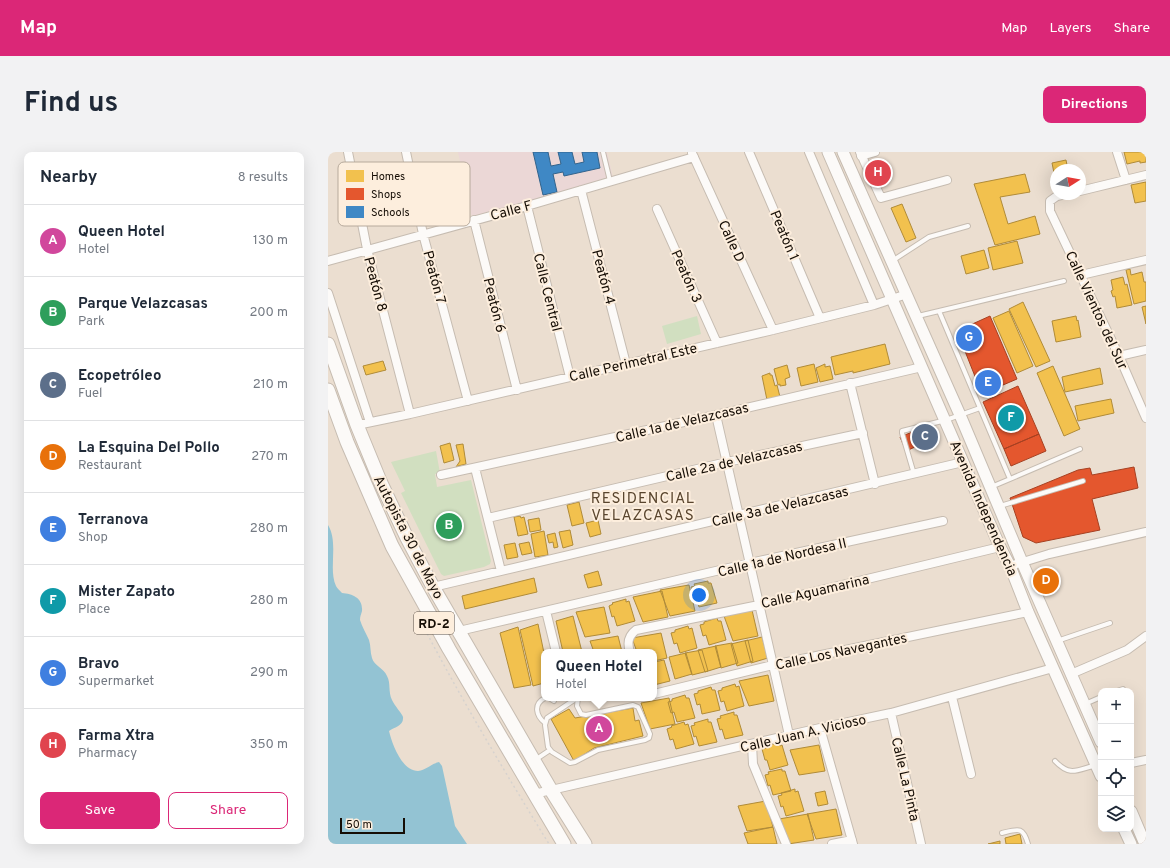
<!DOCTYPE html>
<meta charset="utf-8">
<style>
:root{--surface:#fff;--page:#f2f2f3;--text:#1f2937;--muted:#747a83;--line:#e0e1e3;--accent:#db2777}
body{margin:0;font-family:Overpass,sans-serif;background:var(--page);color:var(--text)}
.controls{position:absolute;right:12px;bottom:12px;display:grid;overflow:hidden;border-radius:8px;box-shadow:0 4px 16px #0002}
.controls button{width:36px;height:36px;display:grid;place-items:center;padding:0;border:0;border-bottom:1px solid var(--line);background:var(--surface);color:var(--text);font:20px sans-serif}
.compass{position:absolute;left:722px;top:12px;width:36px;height:36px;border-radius:50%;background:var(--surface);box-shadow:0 4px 16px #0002;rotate:79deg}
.scale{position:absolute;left:12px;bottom:10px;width:65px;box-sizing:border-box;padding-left:4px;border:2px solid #150d05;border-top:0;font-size:11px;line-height:14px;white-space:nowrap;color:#150d05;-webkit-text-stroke:3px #fdeedd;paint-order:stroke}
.you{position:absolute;left:371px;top:443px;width:14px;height:14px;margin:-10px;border:3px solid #fff;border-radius:50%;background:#1a73e8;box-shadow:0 0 0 6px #1a73e833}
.badge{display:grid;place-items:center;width:26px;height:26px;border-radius:50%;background:var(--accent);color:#fff;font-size:13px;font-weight:700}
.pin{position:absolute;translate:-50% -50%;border:2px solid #fff;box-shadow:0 1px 4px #0006}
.popup{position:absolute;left:213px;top:497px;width:116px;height:52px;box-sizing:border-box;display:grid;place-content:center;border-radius:8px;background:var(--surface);filter:drop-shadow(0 1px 3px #0005);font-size:13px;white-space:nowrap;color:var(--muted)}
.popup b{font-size:15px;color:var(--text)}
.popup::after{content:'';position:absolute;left:50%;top:100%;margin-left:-8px;border:8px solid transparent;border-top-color:var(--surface)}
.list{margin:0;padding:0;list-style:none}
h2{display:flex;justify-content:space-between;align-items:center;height:52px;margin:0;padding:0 16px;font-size:17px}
h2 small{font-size:13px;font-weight:400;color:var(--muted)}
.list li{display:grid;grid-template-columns:26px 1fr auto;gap:12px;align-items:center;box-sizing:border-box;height:72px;padding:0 16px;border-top:1px solid var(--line)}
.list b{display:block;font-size:15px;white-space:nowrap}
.list p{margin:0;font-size:13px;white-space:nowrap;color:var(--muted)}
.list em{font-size:13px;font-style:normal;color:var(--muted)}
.actions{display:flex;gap:8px;padding:12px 16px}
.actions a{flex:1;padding:9px 0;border:1px solid var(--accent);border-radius:8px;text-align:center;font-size:14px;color:var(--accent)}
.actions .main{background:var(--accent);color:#fff}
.icon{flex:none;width:22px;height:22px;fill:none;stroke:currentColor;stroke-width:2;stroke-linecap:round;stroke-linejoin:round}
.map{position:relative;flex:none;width:818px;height:692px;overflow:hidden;border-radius:8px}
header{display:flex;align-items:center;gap:24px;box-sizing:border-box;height:56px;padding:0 20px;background:var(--accent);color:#fff}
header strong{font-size:19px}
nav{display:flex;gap:22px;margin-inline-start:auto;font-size:14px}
.intro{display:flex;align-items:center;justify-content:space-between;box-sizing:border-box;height:96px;padding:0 24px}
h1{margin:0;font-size:28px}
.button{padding:10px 18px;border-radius:8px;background:var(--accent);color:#fff;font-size:14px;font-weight:700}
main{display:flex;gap:24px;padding:0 24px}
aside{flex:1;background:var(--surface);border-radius:8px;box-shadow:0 4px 16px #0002}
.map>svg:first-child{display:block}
.education{fill:#ebd7d6}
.green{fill:#d1dfc0}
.water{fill:#93c3d3}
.homes{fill:#f2c14e;stroke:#b08b38}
.shops{fill:#e4572e;stroke:#a64122}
.schools{fill:#3f88c5;stroke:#32638b}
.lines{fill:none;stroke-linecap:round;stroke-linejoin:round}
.service-casing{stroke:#c6bcb1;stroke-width:6}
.minor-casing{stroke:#c6bcb1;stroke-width:10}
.secondary-casing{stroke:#c6bcb1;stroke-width:13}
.trunk-casing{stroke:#c6bcb1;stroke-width:15}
.path{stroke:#d6d2ce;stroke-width:1.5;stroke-dasharray:2 3;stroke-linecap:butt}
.service{stroke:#fcfaf8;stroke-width:4}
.minor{stroke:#fcfaf8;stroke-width:8}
.secondary{stroke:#fcfaf8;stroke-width:11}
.trunk{stroke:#fcfaf8;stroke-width:13}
.labels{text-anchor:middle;stroke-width:4;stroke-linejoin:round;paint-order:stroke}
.shield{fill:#fdeedd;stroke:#5b5046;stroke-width:1}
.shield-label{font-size:13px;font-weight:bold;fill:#150d05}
.street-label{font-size:14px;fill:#150d05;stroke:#fdeedd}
.neighbourhood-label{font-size:15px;letter-spacing:1px;fill:#59452e;stroke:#fdeedd}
.key{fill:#fdeedd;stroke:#b7aa9c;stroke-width:1}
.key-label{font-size:11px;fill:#150d05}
</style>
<header>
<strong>Map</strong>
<nav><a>Map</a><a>Layers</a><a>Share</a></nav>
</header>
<div class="intro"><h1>Find us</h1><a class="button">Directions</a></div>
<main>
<aside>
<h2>Nearby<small>8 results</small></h2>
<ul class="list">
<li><span class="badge" style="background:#d1479c">A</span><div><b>Queen Hotel</b><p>Hotel</p></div><em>130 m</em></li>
<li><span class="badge" style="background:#2e9e5b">B</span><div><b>Parque Velazcasas</b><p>Park</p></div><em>200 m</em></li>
<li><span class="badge" style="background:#5c6f8a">C</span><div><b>Ecopetróleo</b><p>Fuel</p></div><em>210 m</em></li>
<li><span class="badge" style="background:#e8710a">D</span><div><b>La Esquina Del Pollo</b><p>Restaurant</p></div><em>270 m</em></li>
<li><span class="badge" style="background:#3f7fe0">E</span><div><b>Terranova</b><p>Shop</p></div><em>280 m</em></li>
<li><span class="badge" style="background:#0f9aa8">F</span><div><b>Mister Zapato</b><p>Place</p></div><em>280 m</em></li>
<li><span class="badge" style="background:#3f7fe0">G</span><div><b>Bravo</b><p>Supermarket</p></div><em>290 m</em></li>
<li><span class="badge" style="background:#e0444e">H</span><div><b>Farma Xtra</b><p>Pharmacy</p></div><em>350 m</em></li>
</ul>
<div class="actions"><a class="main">Save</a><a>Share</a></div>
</aside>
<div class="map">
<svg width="818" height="692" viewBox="0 0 818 692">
<rect width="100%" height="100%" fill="#ebded0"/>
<path class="education" d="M130,0H279L285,26L144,66Z"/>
<path class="green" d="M369,164L373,182L339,192L334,174Z
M108,299L112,321L107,322L109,335L143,328L163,409L162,412L156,415L116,424L113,422L73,341L77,339L63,310Z"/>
<path class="water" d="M0,373C11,391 0,417 8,434C9,436 12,439 14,441C25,442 35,446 34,459C33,463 32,464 32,468C34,475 38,481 41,488C43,494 42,500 44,506C46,514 56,516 59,524C63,531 60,540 64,548C66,553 75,563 75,565C76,574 66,575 61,579C64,592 74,619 90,619C98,618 103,612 111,610L114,614L127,674L139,692H0Z"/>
<path class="homes" d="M796,0H818V10L812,11V9L799,12Z
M738,8L740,18H728V31L724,11Z
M697,22L702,40L672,45L680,72L707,64L712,82L667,93L646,32Z
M818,30V49L807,51L803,33Z
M574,52L588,86L578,90L563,56Z
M689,89L695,111L665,118L660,96Z
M656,98L661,116L638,122L633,104Z
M802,117L803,123L814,120L816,130H818V149L806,152L798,118Z
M795,125L797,133L799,132L804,153L789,156L787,144L785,145L783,139L785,138L783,128Z
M695,150L722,209L708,215L681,157Z
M818,154V172L814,155Z
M681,159L705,214L689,221L665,166Z
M748,164L749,169L750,168L753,185L728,190L724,169Z
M557,192L562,212L525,221V219L507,223L503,205Z
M55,209L58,218L38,223L35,214Z
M486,212L490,230L473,234L469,216Z
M497,212V215L502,214L505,227L492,230L488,216Z
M459,213L462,225L457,227L458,233L452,234V232L450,233L446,217Z
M725,214L752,277L736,284L709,221Z
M772,216L775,232L737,240L734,225Z
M442,221V223H444L447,234L449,233L452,245L439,248L434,224Z
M783,247L786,261L750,269L747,254Z
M122,291L126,308L116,311L112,294Z
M135,292L138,312L130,314V316L128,315L132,309L128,293Z
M251,350L256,371L244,374L239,353Z
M192,364L193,366L196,365L200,382L190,384L186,365Z
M211,366L213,378L202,380L200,368Z
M270,368L273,382L262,385L258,371Z
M242,378L245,393L235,396L231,380Z
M216,379L220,403L207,405L203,382Z
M227,381L230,395L226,396L225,390L221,391L219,383Z
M201,390L204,401L194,403L191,392Z
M187,391L190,405L179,407L176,393Z
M270,419L274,433L260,436L256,423Z
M206,426L209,440L137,457L134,444Z
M380,429V431H383L389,451L371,455L368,445L366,446L363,435L367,434L366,432Z
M361,433L367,459L342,464L332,438Z
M334,439L340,465L315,470L305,445Z
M298,447V450L301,449L307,469L289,474L286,464L284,465L281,454L285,452L284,451Z
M276,455L282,481L257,485L248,460Z
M424,458L430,484L405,489L396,464Z
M245,464L254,500H235L228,469Z
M389,466L390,469H393L398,488L381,493L378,483L375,484L372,473L376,472V470Z
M210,472L216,501V531L205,534L192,478Z
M360,474L361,477L364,476L369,496L352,501L349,491L346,492L343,481L347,480V478Z
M190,475L203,533L186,536L172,481Z
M333,481L339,506L326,509V500H309L304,486Z
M290,484L294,500H266L262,489Z
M434,485L440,506L423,511L417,489Z
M420,488L425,509L409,514L403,492Z
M404,491L410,511L393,516L387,494Z
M388,494L393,515L377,520L370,498Z
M374,498L380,519L364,523L357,501Z
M358,501L364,522L347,527L341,505Z
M336,508L342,529L326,533V510Z
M440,523L446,549L421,554L411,529Z
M407,532L408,535L411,534L416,554L399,559L396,549L393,550L390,539L394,538V536Z
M383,535L384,538H387L392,558L374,562L372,552L369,553L366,542L370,541V539Z
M357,543L358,546H361L367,566L349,570L346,560L343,561L340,550L344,549V547Z
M341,546L347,572L322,577L313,551Z
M305,556L307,569L311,568L315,584L266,596L246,609L223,567L241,557L247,566Z
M406,560V563H409L415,583L397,587L394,577L392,578L389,567L393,566L392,564Z
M380,567V570H383L389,590L371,594L368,584L366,585L363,574L367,573L366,571Z
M356,570L357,573L360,572L366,592L348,597L345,587L342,588L339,577L344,575L343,574Z
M451,591L452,594L454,593L460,613L442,618L439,608H437L434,597L438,596L437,594Z
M491,593L497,619L471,623L462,598Z
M454,617V619H457L463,639L445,643L442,633L440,634L437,623L441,622L440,620Z
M467,637V640L470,639L476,659L458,664L455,654L453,655L450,644L454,643L453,641Z
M497,639L500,652L490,654L487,641Z
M438,649L445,675L419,679L410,654Z
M508,657L514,683L488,687L479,662Z
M480,662L486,688L460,692L451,667Z
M445,675L449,692H420L416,681Z
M692,682L694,692H678L677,686Z
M672,689V692H660Z"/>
<path class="shops" d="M662,164L689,227L654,242L629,179Z
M690,234L711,282L676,297L655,250Z
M599,274L605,287L578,299L572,285Z
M711,282L718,299L683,314L676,297Z
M806,315L810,336L764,347L772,378L708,391L695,385L682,346L750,318L762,316L764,323Z
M722,419L727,433L714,438L709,424Z"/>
<path class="schools" d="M205,0H220L223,14L233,12L230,0H244L247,12L256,10L254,0H269L272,16L236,24L235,20L225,22L229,40L215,43Z"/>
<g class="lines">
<defs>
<path id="service" d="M275,0L282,29
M564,109L601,85L640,74
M611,159L736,129
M590,164L611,159L682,327L663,335
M586,322L574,281V279L618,268L652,256
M682,327L752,297
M672,354L755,329
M729,489L782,471
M789,539L795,537
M217,546C205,552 208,564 217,571
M221,546L226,549
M249,546L219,566L217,573L220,595L224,600L242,611L247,610L270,598L317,588L321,586L322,582L310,555L305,553L258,563L253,562L249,554L250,546
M757,552L773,545
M207,608L222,598
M727,609C742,625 749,618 768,613
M674,681C690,677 695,674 700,692"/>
<path id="minor" d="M20,0L39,97L82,262
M78,0L95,82L140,249
M421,0L492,166
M481,0L546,153
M532,0L553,46L619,28
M789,0L798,28
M364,1L445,178
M533,4L547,0
M253,38L298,212
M752,39L818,23
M738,42L729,44L722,49V59L791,204L818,266
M199,54L242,225
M329,57L389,191
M146,68L189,238
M0,109L199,54L366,5
M753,123L818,108
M0,141L42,270
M791,204L818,198
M522,231L547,332
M388,263L461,583
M29,273L82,262L445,178L546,153L579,142
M147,316L173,419
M113,323L388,263L594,215
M160,366L399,310L535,281
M682,414L721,402L818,380
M105,435L635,310
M218,459L228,500
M131,479L422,411L615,369
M302,500C299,491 300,484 308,478L431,453L672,395
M743,522L799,498L818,484
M326,542L445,513L700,460
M624,545L643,622
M563,561L593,692
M492,576L525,692
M424,592L425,612L458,692
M803,611L818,608
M206,642L492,576L563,561L725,516
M504,692L524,688"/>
<path id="secondary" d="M500,0L672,395L682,414L700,460L773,624
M515,0L632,263L694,410L773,590
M803,659L817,692
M796,677L803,692"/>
<path id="trunk" d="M0,192L29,273L52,329L79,386L105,435L223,638L257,692
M0,238L19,290L64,394L121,497L236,692"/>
</defs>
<use href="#service" class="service-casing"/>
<use href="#minor" class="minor-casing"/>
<use href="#secondary" class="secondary-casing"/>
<use href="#trunk" class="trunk-casing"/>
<path class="path" d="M90,464C130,542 175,617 221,692"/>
<use href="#service" class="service"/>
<use href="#minor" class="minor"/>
<use href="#secondary" class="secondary"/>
<use href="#trunk" class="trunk"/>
</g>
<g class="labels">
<rect class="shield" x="86" y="460" width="40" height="22" rx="3"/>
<g class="shield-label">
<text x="106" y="476">RD-2</text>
</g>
<g class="street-label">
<text transform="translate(183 58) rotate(-15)" y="5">Calle F</text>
<text transform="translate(457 83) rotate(67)" y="5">Peatón 1</text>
<text transform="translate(404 89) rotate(65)" y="5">Calle D</text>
<text transform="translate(359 124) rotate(66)" y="5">Peatón 3</text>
<text transform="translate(107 125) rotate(75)" y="5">Peatón 7</text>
<text transform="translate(276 125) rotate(75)" y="5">Peatón 4</text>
<text transform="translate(48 132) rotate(75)" y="5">Peatón 8</text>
<text transform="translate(220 140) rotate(76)" y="5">Calle Central</text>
<text transform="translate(167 153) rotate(76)" y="5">Peatón 6</text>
<text transform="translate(769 158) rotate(65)" y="5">Calle Vientos del Sur</text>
<text transform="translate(305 210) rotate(-13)" y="5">Calle Perimetral Este</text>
<text transform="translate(354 270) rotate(-13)" y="5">Calle 1a de Velazcasas</text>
<text transform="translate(406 309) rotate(-13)" y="5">Calle 2a de Velazcasas</text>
<text transform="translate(452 354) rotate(-13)" y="5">Calle 3a de Velazcasas</text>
<text transform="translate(656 356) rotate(66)" y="5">Avenida Independencia</text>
<text transform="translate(81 385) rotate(63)" y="5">Autopista 30 de Mayo</text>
<text transform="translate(454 405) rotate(-13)" y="5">Calle 1a de Nordesa II</text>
<text transform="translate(487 439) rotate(-13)" y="5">Calle Aguamarina</text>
<text transform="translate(513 499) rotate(-12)" y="5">Calle Los Navegantes</text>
<text transform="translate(475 581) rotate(-13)" y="5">Calle Juan A. Vicioso</text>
<text transform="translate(578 627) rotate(77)" y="5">Calle La Pinta</text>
</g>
<g class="neighbourhood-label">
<text x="315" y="351">RESIDENCIAL<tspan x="315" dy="17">VELAZCASAS</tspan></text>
</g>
</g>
<rect x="10" y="10" width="132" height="64" rx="6" class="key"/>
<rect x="18" y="18" width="18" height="12" fill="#f2c14e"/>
<rect x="18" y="36" width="18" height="12" fill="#e4572e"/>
<rect x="18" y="54" width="18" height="12" fill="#3f88c5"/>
<g class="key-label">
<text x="43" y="28">Homes</text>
<text x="43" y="46">Shops</text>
<text x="43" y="64">Schools</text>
</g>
</svg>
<div class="controls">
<button>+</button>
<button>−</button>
<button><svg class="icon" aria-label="locate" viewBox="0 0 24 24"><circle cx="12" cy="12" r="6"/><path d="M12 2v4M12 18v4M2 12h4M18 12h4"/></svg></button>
<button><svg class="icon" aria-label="layers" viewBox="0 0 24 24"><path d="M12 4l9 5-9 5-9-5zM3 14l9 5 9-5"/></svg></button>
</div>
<svg class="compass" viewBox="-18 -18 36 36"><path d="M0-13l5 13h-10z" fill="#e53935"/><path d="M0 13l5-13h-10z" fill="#747a83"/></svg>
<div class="scale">50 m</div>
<div class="you"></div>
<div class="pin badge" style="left:271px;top:577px;background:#d1479c">A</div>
<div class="popup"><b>Queen Hotel</b>Hotel</div>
<div class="pin badge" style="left:121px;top:374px;background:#2e9e5b">B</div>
<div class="pin badge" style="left:597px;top:285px;background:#5c6f8a">C</div>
<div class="pin badge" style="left:718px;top:429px;background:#e8710a">D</div>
<div class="pin badge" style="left:660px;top:231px;background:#3f7fe0">E</div>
<div class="pin badge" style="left:683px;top:266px;background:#0f9aa8">F</div>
<div class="pin badge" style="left:641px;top:186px;background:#3f7fe0">G</div>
<div class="pin badge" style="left:550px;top:21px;background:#e0444e">H</div>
</div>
</main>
